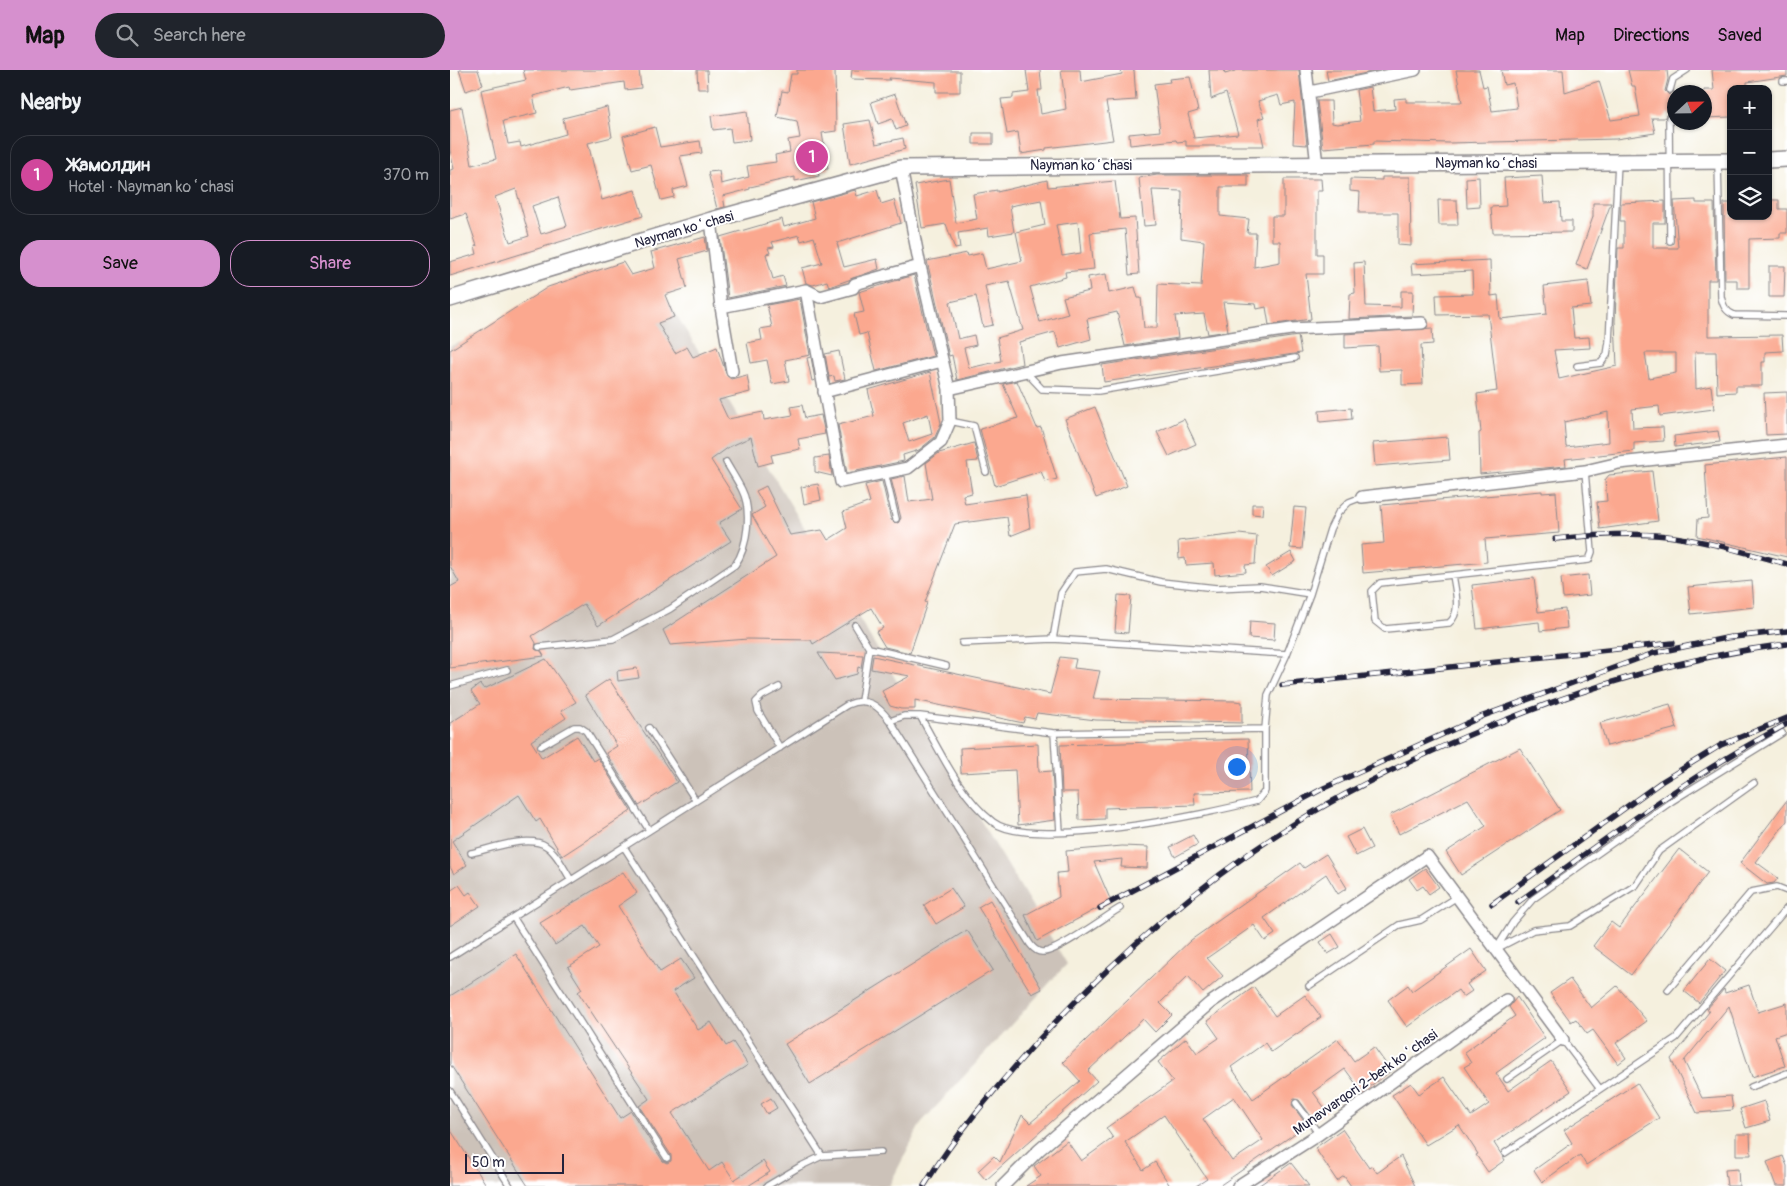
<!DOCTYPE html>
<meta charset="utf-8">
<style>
:root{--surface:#171b24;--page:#20242c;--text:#f1f3f6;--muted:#9ea1a6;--line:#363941;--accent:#d690ce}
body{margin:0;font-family:Pangolin,sans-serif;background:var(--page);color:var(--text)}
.controls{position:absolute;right:15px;top:15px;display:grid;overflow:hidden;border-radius:10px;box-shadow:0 1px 4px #0004}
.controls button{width:45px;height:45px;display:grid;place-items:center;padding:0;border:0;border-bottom:1px solid var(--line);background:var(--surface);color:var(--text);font:25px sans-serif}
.compass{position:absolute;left:1217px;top:15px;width:45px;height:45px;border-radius:50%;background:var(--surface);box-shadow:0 1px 4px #0004;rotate:68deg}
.scale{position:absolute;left:15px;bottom:12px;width:99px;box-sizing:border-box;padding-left:5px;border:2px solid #22223b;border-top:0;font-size:14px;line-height:18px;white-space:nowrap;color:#22223b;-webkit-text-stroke:4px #fff;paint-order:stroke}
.you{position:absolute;left:786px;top:696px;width:18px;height:18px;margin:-12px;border:4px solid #fff;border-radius:50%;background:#1a73e8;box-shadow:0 0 0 8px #1a73e833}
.badge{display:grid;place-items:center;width:32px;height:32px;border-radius:50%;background:var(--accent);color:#fff;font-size:16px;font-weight:700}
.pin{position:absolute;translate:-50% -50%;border:2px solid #fff;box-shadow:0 1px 5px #0006}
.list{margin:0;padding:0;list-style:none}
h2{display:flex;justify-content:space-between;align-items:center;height:65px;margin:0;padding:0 20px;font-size:21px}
h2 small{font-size:16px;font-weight:400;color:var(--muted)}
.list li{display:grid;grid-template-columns:32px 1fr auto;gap:15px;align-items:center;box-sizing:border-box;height:80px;margin:0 10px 10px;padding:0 10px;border:1px solid var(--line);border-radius:20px}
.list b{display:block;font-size:19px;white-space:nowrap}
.list p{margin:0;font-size:16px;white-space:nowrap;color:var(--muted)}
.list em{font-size:16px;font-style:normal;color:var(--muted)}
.actions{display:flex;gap:10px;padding:15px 20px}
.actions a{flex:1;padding:11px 0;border:1px solid var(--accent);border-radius:20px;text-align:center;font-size:18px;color:var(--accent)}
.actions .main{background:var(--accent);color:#111}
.icon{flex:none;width:28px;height:28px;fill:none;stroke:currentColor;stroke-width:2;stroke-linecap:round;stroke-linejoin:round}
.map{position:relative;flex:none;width:1337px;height:1116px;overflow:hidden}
header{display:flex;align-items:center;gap:30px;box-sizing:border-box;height:70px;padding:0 25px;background:var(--accent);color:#111}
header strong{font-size:24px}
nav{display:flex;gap:28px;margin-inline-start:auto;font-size:18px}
.search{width:350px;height:45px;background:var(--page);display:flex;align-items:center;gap:12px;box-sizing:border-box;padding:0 18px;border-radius:28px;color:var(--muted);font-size:19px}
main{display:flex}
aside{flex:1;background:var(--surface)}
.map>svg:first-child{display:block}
.industrial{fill:#ccc2b9}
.building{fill:#fba88f;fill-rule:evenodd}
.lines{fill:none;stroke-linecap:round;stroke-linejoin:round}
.service-casing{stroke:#8c898c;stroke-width:8}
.minor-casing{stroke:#8c898c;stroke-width:14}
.secondary-casing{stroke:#8c898c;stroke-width:18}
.service{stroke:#fff;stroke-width:5.5}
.minor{stroke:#fff;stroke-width:11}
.secondary{stroke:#fff;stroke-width:15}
.rail-casing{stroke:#22223b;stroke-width:5.5}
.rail{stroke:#fff;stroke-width:4;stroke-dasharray:11;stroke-linecap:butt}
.labels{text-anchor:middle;stroke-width:4;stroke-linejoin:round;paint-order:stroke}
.street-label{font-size:14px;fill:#22223b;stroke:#fff}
</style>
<header>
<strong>Map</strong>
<div class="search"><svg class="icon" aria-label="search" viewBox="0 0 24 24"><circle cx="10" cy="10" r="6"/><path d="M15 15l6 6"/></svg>Search here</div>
<nav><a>Map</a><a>Directions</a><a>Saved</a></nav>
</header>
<main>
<aside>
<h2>Nearby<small></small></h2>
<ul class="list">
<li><span class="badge" style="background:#d1479c">1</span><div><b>Жамолдин</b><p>Hotel · Nayman koʻchasi</p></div><em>370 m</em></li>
</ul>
<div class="actions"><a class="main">Save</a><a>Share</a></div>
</aside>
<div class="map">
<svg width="1337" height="1116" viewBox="0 0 1337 1116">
<rect width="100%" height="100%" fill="#fff"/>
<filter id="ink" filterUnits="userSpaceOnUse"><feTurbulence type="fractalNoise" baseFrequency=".02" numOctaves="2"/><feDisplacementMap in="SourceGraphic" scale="10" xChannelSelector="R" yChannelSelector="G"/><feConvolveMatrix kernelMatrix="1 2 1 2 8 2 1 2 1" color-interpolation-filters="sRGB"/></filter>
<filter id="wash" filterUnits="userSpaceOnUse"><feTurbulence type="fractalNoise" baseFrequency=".0096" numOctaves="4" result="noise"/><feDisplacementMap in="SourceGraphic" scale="20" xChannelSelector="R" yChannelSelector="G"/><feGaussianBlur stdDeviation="1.12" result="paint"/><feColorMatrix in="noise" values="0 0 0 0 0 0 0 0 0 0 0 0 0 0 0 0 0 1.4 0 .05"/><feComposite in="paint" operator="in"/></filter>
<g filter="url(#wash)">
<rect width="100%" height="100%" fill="#f5f0de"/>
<path class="industrial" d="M203,206L617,894L471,1053L439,1116H0V276Z"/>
<g id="blocks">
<path class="building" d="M9,0H28L33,15L16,21Z
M73,0H189L191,18L175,20L174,12L120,20L119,17L83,26L87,43L53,51L58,74L70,72L71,77L116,64L113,48L157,37L162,67L138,73L152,130L185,120L193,146L0,206V192L27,184L25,176H27L16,144L0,149V100L4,99L0,80V40L12,37L22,95L46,89L31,20L76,10ZM66,119L79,166L60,172L45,127ZM108,127L117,156L91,164L82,136Z
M247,0H257L258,19H248Z
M347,0H385L386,61L372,63L378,99L368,100L369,106L345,111V107L300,117V119L273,126L275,137L267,139L258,102L269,101L271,114L299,107L297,96L326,92L325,85L340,82L338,70L350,68L347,51L327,47L332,21L338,22L341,4H347Z
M402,0L510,1V22H486V12L439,8L440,10L401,9Z
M576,0H590L592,20H588L591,44L616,39L611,0H630L631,12L672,4L671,0H684L686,30L656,32L663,70L596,78V80L571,84L568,62L557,64L551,29L563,28V24L579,22Z
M759,0H774L775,4L788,0H849L857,75L843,74L845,32L831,35L828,25L808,31L814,47L808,49L814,76H736V71L727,72L726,70L680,75L679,64L710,61L704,14L720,12L719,9L740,7L748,41L738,44L744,68L788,64L776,23L761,29Z
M876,0H926V1L878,11Z
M1006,0H1029L1033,17L1037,16L1042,41L1067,38L1063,13L1054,15L1051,0H1113L1115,22L1149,11L1161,50L1190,46L1185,16H1182L1178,0H1217L1218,9L1215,21L1219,25L1224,21V48L1218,43L1214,48H1202L1205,63L1166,69L999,73L924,71V74L873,78L867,31H881L882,53L887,54L910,51L906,20L920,17L923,41L945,39L944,29L956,28V32H1012Z
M1262,0H1337V6L1297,12V19H1281V47L1254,48V20H1264Z
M445,24L456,56L446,60L442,49L428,54L421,32Z
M297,41L300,70L282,72L280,58L263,60L261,46Z
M420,50L426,74L453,68L455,79L400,94L394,54Z
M205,57L210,77L250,71L252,83L230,86L238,116L223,120L224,127L211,130L201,95L182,100L173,66Z
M523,63H543V74H523Z
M707,105H798V117H770V146L799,149L797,163H806L804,197L830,192V171H822V146H834V109H871L872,121H867V184H873V204H856L861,249L819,255L816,237L807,239L806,234L773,232L778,261L758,264L754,244L725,246L728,268L675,276L667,242L637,249L641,269L610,278L605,262L569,272L572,294L507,310L502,285L499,286L477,191L517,183L518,186L532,183L536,199L572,191L566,162L595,155L591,130L560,136L564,162L539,166L538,158L508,163L510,178L505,179L496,154L472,158L465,115L499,109L506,153L527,149L523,124L547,120V122L597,110L598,117L665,111L670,149L685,148L689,204L679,205L675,159L640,163L644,199L615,202L616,207L580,217L590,252L618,244L613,227L640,221L638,207L656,204L659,223L685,217L688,228H691L694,258H707L708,214L751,216L754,171L731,168L732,121L702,120L706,155L694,156L689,108ZM628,152L631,183L612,186L606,155ZM559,211L573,260L547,268L551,291L519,298L514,278L526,275L524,265L508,269L500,232L526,226L533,257L543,255L535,216Z
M1092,106L1094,133L1110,132L1111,151H1122V162L1043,163L1041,137L1056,136L1054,108Z
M932,107H960L961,176L948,175V143H909L910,122L900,121V109L932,110Z
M1029,107L1030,137L1017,138L1016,108Z
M405,120L407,126L427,120L431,134L444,130L451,153L387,173L394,197L427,189L429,199L379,217L377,211L363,215L356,213L352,198L372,193L364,167L351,171L349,165L322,172L324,177L318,178L320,183L316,184L323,209L333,206L336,216L278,228L270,167L332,149L334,157L365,148L361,132Z
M988,130H1007L1008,155H989Z
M1246,130V133H1264L1266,210H1258V266L1332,265L1333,281L1315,282V292H1312V316H1286V322L1267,323L1266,282H1245L1246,319L1261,316L1264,339L1210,346L1209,336L1182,339L1183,358L1213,357L1214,371L1184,373V381L1115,389L1116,396L1030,404L1029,363L1031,362L1027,324L1047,321L1038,244L987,245L986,225L1023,224L1022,201L962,204L961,194L1040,190L1041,226L1048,225L1050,249L1097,244L1094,216L1138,211L1141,236L1121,238L1124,268L1139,267L1140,278L1104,280L1109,309L1167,296L1165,251L1168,178H1174V151H1170L1171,133L1215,131V153H1203V178H1228L1224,131ZM1195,283H1226V303L1199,308ZM1158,342L1159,372L1116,377L1114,352Z
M1318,130H1329V139H1337V163H1330V168L1299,169V218H1287V210H1275L1274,133H1281V146H1318Z
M1143,133H1161L1137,199L1126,195L1143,147Z
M255,167L257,181L229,189L237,218L215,225L224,247L208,253L225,283L237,277L243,287L267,277L277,306L281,309L297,305L300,322L269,330L278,349L313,342L314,350L343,345L341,337L352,335L355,348L371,345L375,364L348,369L350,379L321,385L323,392L308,396L301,367L279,377L261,390L292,439L269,453L281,471L148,556L134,534L82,566L86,573L85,579L91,581L94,586L0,598V517L9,512L0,496V280L98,217L173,192L181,205L205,198L201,182Z
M914,192L916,236L951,237V221H963L962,246L899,249L900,224L905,223L904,193Z
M1319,196H1335L1334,227H1319Z
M464,205L483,286L426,301L417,263L409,265L404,244L414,242L409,222Z
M350,229L360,285L335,290L339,311L322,314L317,290L301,293L297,273L312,270L310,259L322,257L317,235Z
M982,258L983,274L971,275L973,314L952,315V300L929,301L928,276L895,278V264Z
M848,266L851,283L654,312L652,295Z
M389,281L395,309L385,311L384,306L379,307L375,284Z
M361,287L365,310L362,311L357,288Z
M480,302L491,353L485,367L469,380L453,385L454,391L397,403L388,355L424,346L418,320ZM478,344L482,364L459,372L453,353Z
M567,311L587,358L591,357L607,409L595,412L591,401L545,416L530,359L568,348L553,314Z
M1337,322V364L1316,365L1314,323Z
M645,337L677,416L646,428L615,349Z
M901,338L902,349L870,352L869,341Z
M734,349L746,374L719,386L707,362Z
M1268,361L1270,372L1225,377L1224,366Z
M998,367L1000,390L925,396L923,373Z
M524,373L528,391L517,392L522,423L513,425L515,434L576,425L580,458L560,466L557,447L505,454L475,532L477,533L460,583L435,577L426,562L433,558L421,538L363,574L361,570L298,569L220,575L213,560L326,487L302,445L315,437L306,421L316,416L340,465L372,460L378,470L397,458L393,442L420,432L415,415L432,411L441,450L448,453L451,448L441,409L455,406L459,432L482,429L476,393L489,383Z
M379,386L382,406L365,402V388Z
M1337,387V487L1247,466L1248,449L1258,448L1255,395Z
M1202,401L1208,451L1150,459L1147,432L1157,431L1155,410L1159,405Z
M368,414L371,430L354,434L351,417Z
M1092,421V423L1106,422L1109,463L1035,469L1037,492L913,503L911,475L934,473L931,435Z
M802,434H813L812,445L802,444Z
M844,437L856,438L852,479L840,478Z
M789,464L807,466L805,494L795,495L796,502L765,505L764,493L736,495L735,488L729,489L728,471Z
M841,482L846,491L822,506L816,497Z
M1138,505L1140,525L1113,528L1111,508Z
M1084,508L1088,542L1115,539L1117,558L1090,561L1089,552L1027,559L1022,515Z
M1302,511L1304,537L1241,544L1238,517Z
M668,525L681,526L678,563L665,562Z
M800,551L825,553L824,570L799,568Z
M368,583L413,585L411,598L408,597L407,604L385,610Z
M423,586L600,624L610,587L626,589L624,598L650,601L643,629L785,631L792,632V653L646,650L587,643L585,649L575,647L573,653L465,630V639H451L440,636L432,621L460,606L421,599Z
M96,589L126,632L111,641L116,648L81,671L92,688L127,666L143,691L148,688L181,741L112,786L90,749L86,752L69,725L2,771L17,795L4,804L0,797V653L30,634L21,621L30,614L34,619Z
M187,598L189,608L168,611L167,601Z
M159,609L227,712L189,736L156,683L167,676L135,625Z
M1220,634L1227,658L1157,676L1150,653Z
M798,669L800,722L744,723L745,735L655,738V749L629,750L628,722H612L610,675Z
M588,674L589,702L602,701L605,750L568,755L565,700L511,703L510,678Z
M1070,678L1110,740L1011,805L996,782L1036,756L1018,729L949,764L940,745Z
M1337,730V751L1306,792L1328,808L1324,813L1317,814L1290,793Z
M912,759L922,778L906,786L896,767Z
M743,765L748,774L725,787L720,777Z
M672,776L698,777L697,798L671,797L672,789L644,792L661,831L587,871L575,845L609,827L607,803L618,802L616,781Z
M1229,779L1258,802L1181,905L1143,876L1161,852L1169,858Z
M876,784L897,818L888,824L876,804L814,848L825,864L815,871L804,855L757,888L773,906L753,923L738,906L710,933L722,945L705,962L693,949L638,1001L647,1011L536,1110L528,1101L544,1086L550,1092L572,1045L580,1053L630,1011L613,992L722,888L741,870L850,793L854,798Z
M975,798L989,817L979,824L973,816L967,820L959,809Z
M173,802L187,823L168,836L210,902L231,889L244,908L223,921L248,960L261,952L276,976L283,972L298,995L222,1043L259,1101L272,1092L284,1110L313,1091L320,1102L298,1116H78L0,994V926L66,884L170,1048L181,1041L213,1091L217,1093L221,1091V1085L189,1036L199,1029L128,922L132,919L118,897L149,877L135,856L105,875L90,853Z
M9,815L16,825L20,822L30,836L0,856V821Z
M501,818L514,837L486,854L474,835Z
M540,830L592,919L582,924L528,837Z
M517,860L543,900L360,1014L335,974Z
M882,864L890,877L878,884L870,872Z
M1021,879L1036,901L1017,914L1022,921L1013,927L1008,920L957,957L938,930L958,915L962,921Z
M1260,889L1275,901L1249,933L1234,921Z
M1120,909L1141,938L1167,916L1197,951L1166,973L1176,988L1168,994L1143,960L1137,964L1126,949L1121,952L1100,923Z
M1299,915L1308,942L1337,933V962L1325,966L1335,996L1302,1007L1279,936L1234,991L1252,1028L1281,1026L1283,1040L1247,1043L1221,989L1259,942L1257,939L1274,919L1275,923Z
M804,917L825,946L855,925L871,947L821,982L815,973L781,997L803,1029L888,969L904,991L924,977L941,1001L912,1022L895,999L863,1022L877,1041L864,1050L849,1030L844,1029L842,1035L857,1055L769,1116H746L757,1109L714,1045L675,1072L693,1100L705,1092L720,1116H576L591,1106L584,1096L617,1071L631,1091L663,1068L656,1058L723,1011L708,992L736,968L747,983L769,968L757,951ZM784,1027L813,1070L782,1091L753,1049Z
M1067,927L1095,968L1046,1003L1058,1021L1101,991L1121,1021L1044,1073L1055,1090L1038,1102L1026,1085L1028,1084L1009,1055L976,1075L942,1025L961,1013L969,1024L994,1007L1021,1046L1039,1034L1014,997L1021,993L1014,982L1065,946L1059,937Z
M1187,1013L1209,1048L1136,1095L1130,1085L1092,1112L1084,1100L1122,1073L1114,1060Z
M321,1028L327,1038L317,1044L311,1034Z
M1314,1031L1320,1051L1296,1058L1290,1039Z
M0,1059L37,1116H0Z
M892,1059L919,1098L922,1096L927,1103L951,1086L965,1116H901L894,1106L887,1111L865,1078Z
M1286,1064H1300L1301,1085H1286Z
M1333,1086L1337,1096V1116H1326L1317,1092Z
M841,1093L859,1116H808Z
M1288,1099L1289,1116H1277L1275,1100Z"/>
</g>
</g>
<g filter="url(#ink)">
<use href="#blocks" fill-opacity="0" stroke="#8c898c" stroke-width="1"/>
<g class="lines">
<defs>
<path id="service" d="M1333,11H1337
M1220,20L1223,9L1237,0
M1219,48L1220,171
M1268,92L1271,227C1273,235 1275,241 1284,245L1337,246
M1127,296L1151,293L1157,285L1159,272L1168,92
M576,302L592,319L648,321L845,288
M500,351L524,356L536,402
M435,403L446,449
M1003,505C1005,519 1012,543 999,553L935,559L925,551L922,521L930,513L1139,490L1142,482L1135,401
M405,555L419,578L411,631
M603,569L611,523L625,502L656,499L711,512L766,518L810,516L860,524
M512,573L603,569L837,584
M89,577L163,569L220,539L285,495C298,477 302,440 292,420C287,410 281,401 276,392
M419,578L496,596
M0,616L57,600
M329,617L312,626L306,632L308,641L330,678
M440,651L580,874C583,878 587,882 592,882C605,884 656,846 670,838
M199,658L246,731
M815,659L604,663L470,646C490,681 510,726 543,752C581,781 758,744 807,731L815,721V659L818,625L837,584L860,524L880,459L888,443L899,432L912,427
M604,663L610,762
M91,676L124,657H130L136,661L199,760
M174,777L372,1086
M21,783C39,779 80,764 96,776C107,783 114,799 121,810
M63,847L217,1088
M1048,878L1083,860L1120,856L1186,815L1209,781L1304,713
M1046,879L1063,852L1083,829L1222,731L1332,663
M0,887L397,635C416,626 428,635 440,651L454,646H470
M859,916L949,855L971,850L1007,827
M1218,920L1301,822L1327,817L1337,821
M1057,1009L1113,970L1150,1019
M1301,1017L1337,1003
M0,1021L60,1116
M846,1033L869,1064
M1055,1083L1226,968L1337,838
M317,1116L349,1097L372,1086L431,1082"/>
<path id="minor" d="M856,0L867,95
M860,22L965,0
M261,150L271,237
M356,220L391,412L458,398L491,372L500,351L499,319L470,196L451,98
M282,301L271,237L356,220L370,227L403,218L405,214L470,196
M499,319L612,293L841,259L972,253
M374,322L492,291
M912,427L1135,401L1169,393L1337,375
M553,1116L589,1080L760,933L977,786L1113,970
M788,1116L869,1064L1056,930"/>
<path id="secondary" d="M1318,90L1337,89
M0,229L261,150L451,98L1281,91"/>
</defs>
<use href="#service" class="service-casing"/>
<use href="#minor" class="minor-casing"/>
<use href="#secondary" class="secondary-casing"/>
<use href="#service" class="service"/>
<use href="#minor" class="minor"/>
<use href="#secondary" class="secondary"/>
<defs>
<path id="rail" d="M1105,469C1142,465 1180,462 1217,466C1258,471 1297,483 1337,494
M1275,568L1337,561
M832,615L1223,573
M1068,832C1156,769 1241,704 1337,654
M1042,834L1211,712L1271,675L1337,648
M650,838L874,718L1033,646L1204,583L1281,567
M474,1116C505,1065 544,1020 584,975C657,895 740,821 831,762C898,719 970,685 1043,655C1139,616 1234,587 1337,574"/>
</defs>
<use href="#rail" class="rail-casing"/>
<use href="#rail" class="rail"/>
</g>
</g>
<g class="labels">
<g class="street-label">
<text x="1036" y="98">Nayman koʻchasi</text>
<text x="631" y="100">Nayman koʻchasi</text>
<text transform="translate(234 159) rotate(-16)" y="5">Nayman koʻchasi</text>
<text transform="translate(915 1012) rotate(-35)" y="5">Munavvarqori 2-berk koʻchasi</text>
</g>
</g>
</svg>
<div class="controls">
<button>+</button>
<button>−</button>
<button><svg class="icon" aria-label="layers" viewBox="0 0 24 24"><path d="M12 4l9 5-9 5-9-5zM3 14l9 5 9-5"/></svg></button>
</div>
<svg class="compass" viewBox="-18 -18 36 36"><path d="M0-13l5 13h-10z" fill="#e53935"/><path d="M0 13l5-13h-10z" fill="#9ea1a6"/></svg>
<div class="scale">50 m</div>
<div class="you"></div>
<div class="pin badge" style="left:362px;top:87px;background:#d1479c">1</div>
</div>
</main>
